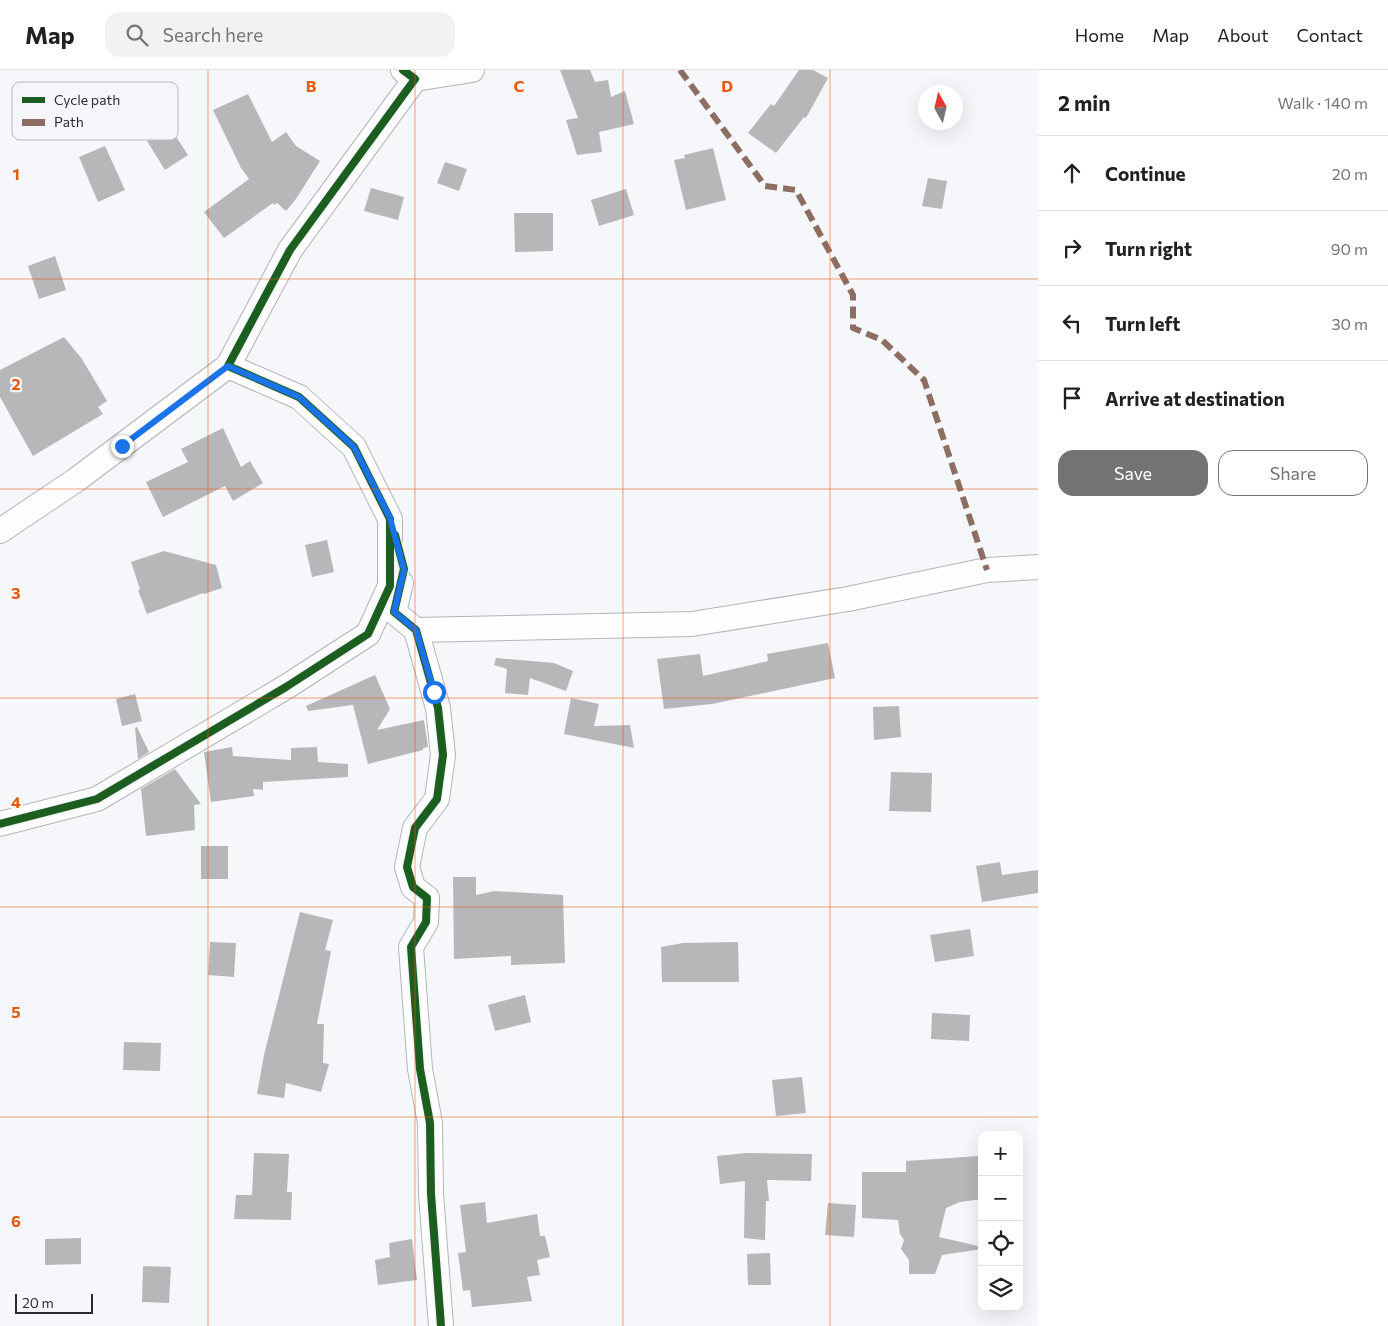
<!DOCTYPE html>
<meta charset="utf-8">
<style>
:root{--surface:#fff;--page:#f2f2f2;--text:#202124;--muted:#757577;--line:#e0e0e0;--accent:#737375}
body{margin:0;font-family:Commissioner,sans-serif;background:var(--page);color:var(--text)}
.controls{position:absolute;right:15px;bottom:15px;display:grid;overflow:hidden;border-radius:10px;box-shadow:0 5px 20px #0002}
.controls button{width:45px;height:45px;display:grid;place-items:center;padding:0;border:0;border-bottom:1px solid var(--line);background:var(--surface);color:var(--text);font:25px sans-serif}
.compass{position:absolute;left:918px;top:15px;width:45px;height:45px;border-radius:50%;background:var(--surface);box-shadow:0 5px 20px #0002;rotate:352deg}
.scale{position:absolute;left:15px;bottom:12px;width:78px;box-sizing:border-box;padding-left:5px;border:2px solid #2c2c2e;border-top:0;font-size:14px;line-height:18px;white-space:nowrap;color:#2c2c2e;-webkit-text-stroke:4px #f5f6fb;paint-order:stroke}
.stop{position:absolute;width:15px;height:15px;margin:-11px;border:4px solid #1a73e8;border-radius:50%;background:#fff}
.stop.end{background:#1a73e8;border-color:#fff;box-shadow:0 1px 5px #0008}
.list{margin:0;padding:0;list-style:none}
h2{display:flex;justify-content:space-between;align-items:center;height:65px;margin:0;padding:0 20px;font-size:21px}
h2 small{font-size:16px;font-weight:400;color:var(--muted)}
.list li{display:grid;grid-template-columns:32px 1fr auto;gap:15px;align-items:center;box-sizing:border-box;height:75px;padding:0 20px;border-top:1px solid var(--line)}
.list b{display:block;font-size:19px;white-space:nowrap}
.list em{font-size:16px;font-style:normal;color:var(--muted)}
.actions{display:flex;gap:10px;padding:15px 20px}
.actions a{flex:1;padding:11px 0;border:1px solid var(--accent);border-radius:15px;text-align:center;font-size:18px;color:var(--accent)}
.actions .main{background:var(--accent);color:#fff}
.icon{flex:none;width:28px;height:28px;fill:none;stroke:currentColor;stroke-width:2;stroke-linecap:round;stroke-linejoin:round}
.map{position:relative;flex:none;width:1038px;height:1256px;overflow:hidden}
header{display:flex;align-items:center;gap:30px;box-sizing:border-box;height:70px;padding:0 25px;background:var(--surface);border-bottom:1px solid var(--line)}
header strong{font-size:24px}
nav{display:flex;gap:28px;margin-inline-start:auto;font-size:18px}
.search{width:350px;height:45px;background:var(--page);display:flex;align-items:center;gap:12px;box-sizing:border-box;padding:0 18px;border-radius:15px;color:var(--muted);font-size:19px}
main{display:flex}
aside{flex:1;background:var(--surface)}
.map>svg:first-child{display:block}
.building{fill:#b7b7b9}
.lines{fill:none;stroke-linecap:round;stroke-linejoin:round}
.street-casing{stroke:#b4b4b7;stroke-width:26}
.street{stroke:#fefefe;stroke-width:24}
.quiet{stroke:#8d6e63;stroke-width:6;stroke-dasharray:12 6;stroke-linecap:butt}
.cycleway-casing{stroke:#f5f6fb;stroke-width:11}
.cycleway{stroke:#1b5e20;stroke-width:8}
.route{stroke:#1a73e8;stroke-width:6}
.grid{fill:none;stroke:#e8590c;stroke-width:1;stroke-opacity:0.55}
.key{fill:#f5f6fb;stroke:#b9b9be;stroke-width:1}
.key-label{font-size:14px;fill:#2c2c2e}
.grid-label{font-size:16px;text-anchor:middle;font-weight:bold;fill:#e8590c;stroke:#f5f6fb;stroke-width:4.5;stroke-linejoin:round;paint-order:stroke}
</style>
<header>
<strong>Map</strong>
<div class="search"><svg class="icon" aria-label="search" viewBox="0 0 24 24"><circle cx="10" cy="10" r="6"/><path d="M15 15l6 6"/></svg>Search here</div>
<nav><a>Home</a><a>Map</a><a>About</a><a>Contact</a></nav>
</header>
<main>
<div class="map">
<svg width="1038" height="1256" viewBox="0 0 1038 1256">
<rect width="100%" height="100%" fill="#f6f7fa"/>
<path class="building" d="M560,0H590L595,12L608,10L611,27L625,21L634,54L599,62L602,82L577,85L566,50L578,48Z
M799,0H813L828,8L806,48L804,47L776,83L748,63L771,34L774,36Z
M248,24L272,72L286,62L296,76L320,91L296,129L286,141L277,133L274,135L273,133L224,168L204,142L249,109L241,98L213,40Z
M169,56L188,85L165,100L147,71Z
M105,76L125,120L98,132L79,87Z
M713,78L726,130L686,140L674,90L685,88L684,85Z
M445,92L467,99L459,121L437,113Z
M928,108L947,111L942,139L922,136Z
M371,118L404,127L398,150L364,141Z
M626,119L634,145L599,156L591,130Z
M514,143H553V181L515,182Z
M55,186L66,220L39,229L28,196Z
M64,267L82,289L107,331L98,337L103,344L33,386L0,327V300Z
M223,358L241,397L250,391L263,413L233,431L225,416L163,447L146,412L188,392L181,379Z
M327,470L334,502L312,507L305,475Z
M164,481L216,495L222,518L204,524L203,523L147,544L138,520L140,519L131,492Z
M828,573L835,608L712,634L664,639L657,589L700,584L703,606L768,591L767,584Z
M496,588L554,593L573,601L566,621L530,608L528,625L505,623L507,599L494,595Z
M375,605L390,639L377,660L424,650L428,677L423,678V680L368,694L353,635L308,641L306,636Z
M135,624L142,651L122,656L116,629Z
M571,628L599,634L594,656L630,655L634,678L564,664Z
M899,636L901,667L874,670L873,637Z
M137,657L149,682L138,689L135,658Z
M232,677L233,686L291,690V678L317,677L318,692L348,694V707L263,712V720L253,719L254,726L211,732L204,682Z
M175,699L201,734L194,735L195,760L146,766L141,719Z
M891,702L932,703L931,742L889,741Z
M201,776H228V809H201Z
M1000,792L1002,805L1038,800V823L982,832L976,796Z
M453,807H476V825L494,821L563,825L565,893L511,895V886L454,889Z
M300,842L333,850L325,880L331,881L317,954H324L323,993L329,994L321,1022L286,1013L284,1028L257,1024L264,985Z
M970,859L974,886L935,892L930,865Z
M210,872L236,873L234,907L208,905Z
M738,872L739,912H662L661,877L683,873Z
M525,925L531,952L495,961L488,935Z
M932,943L970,945L969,971L931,969Z
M124,972L161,973L160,1001L123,1000Z
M802,1007L806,1043L776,1046L772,1010Z
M254,1083L289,1084L287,1122H292L291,1150L234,1149L236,1125H252Z
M747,1083L812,1084L811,1111L767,1110L769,1131H766L765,1170L744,1168L745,1111L720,1114L717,1086Z
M980,1086L982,1129L960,1132L946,1138L939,1167L982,1177V1179L942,1185L935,1204H909V1190L901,1179L904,1170L900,1164L898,1150L862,1148V1102H906V1091Z
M485,1132L487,1153L537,1144L540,1166H545L550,1187L537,1190L540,1205L527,1207L532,1231L472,1237L470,1220L463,1221L458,1183L466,1182L460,1135Z
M828,1133L856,1135L854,1167L825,1165Z
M81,1168V1194L45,1195V1169Z
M412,1169L417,1210L378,1215L375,1190L390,1187L389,1173Z
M770,1183L771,1215H748L747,1184Z
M143,1196L171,1197L169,1233L142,1232Z"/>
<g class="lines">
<defs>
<path id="street" d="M415,9L472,0
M0,461L76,410L228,296
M401,513L394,542L416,560L438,638L443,685L437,729L415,758L407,797L413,817L427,828L426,852L411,877L420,999L430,1053L431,1124L441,1256
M416,560L692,554L848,529L987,500L1038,497
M0,754L97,729L286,617L368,564L390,516V449L354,377L299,327L228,296L290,180L415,9L403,0"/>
</defs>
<use href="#street" class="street-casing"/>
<use href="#street" class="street"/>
<path class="quiet" d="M680,0L765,116L796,120L853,225V258L882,270L924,310L987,500"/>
<defs>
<path id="cycleway" d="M395,465L404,499L394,542L416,560L438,638L443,685L437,729L415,758L407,797L413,817L427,828L426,852L411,877L420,999L430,1053L431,1124L441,1256
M0,754L97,729L286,617L368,564L390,516V449L354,377L299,327L228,296L290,180L415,9L403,0"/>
</defs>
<use href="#cycleway" class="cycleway-casing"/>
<use href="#cycleway" class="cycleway"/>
</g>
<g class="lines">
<path class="route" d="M122,376L228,296L299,327L354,377L390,448L404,500L394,542L416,560L434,622"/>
</g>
<path class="grid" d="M208,0V1256M415,0V1256M623,0V1256M830,0V1256M0,209H1038M0,419H1038M0,628H1038M0,837H1038M0,1047H1038"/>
<rect x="12" y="12" width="166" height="58" rx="8" class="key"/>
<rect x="22" y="27" width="23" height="6" fill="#1b5e20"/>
<rect x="22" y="49" width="23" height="7" fill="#8d6e63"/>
<g class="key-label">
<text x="54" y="35">Cycle path</text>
<text x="54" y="57">Path</text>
</g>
<g class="grid-label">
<text x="311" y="22">B</text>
<text x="519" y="22">C</text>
<text x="727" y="22">D</text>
<text x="16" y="110">1</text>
<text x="16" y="320">2</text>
<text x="16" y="529">3</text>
<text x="16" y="738">4</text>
<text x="16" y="948">5</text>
<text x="16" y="1157">6</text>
</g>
</svg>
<div class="controls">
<button>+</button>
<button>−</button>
<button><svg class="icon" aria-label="locate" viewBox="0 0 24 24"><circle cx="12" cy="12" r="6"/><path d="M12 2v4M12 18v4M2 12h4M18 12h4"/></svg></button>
<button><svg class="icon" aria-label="layers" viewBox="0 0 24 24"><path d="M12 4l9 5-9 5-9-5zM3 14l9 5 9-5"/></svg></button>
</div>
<svg class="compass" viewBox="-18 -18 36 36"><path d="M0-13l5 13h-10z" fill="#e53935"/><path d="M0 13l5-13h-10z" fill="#757577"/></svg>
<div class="scale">20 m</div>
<div class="stop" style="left:434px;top:622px"></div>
<div class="stop end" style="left:122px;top:376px"></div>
</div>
<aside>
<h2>2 min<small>Walk · 140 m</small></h2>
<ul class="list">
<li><svg class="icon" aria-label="ahead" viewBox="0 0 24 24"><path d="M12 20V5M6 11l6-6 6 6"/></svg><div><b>Continue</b></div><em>20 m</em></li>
<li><svg class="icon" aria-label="right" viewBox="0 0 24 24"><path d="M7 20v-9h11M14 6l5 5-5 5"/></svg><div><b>Turn right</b></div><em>90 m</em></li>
<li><svg class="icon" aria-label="left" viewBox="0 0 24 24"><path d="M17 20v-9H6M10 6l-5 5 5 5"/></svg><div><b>Turn left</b></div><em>30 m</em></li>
<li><svg class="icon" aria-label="arrive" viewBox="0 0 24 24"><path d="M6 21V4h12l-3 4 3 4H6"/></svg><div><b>Arrive at destination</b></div></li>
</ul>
<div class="actions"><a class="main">Save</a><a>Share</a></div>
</aside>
</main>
